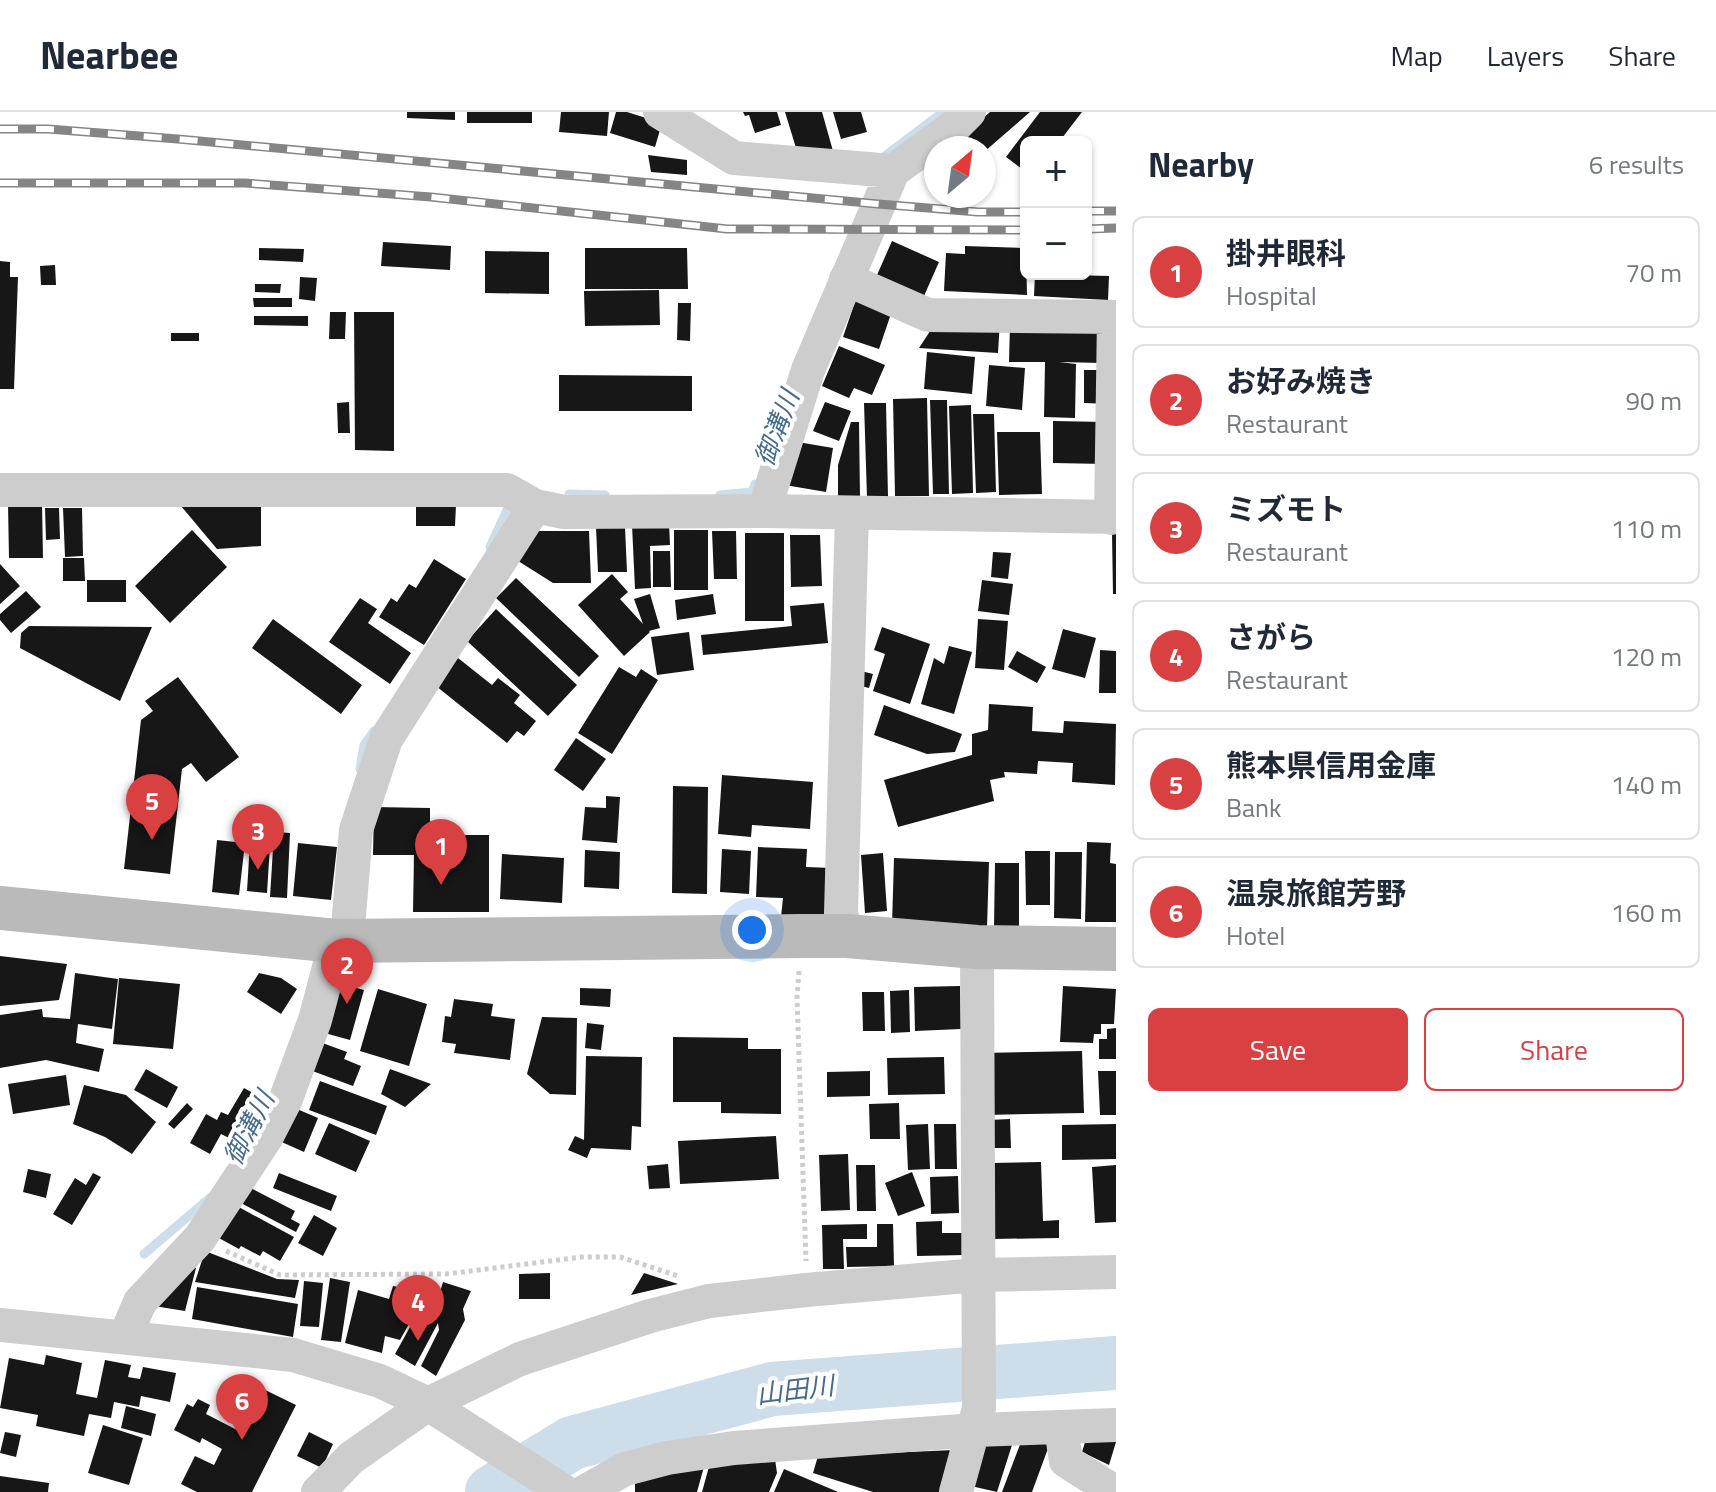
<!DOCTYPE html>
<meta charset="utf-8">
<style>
:root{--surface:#fff;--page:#f6f6f7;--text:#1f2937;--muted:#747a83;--line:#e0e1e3;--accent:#d94041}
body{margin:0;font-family:"Titillium Web","Noto Sans JP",sans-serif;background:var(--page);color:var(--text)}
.controls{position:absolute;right:24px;top:24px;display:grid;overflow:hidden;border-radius:12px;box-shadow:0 2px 6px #0004}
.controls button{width:72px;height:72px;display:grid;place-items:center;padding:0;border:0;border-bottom:2px solid var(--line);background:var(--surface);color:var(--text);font:40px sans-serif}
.compass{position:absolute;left:924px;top:24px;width:72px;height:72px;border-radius:50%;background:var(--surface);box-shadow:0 2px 6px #0004;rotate:29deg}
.you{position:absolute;left:752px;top:818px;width:28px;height:28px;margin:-20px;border:6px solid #fff;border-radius:50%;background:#1a73e8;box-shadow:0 0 0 12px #1a73e833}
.badge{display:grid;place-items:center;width:52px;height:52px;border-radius:50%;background:var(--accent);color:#fff;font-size:26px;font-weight:700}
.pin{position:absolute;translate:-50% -66px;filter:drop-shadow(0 2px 4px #0008)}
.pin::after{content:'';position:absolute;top:42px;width:28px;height:24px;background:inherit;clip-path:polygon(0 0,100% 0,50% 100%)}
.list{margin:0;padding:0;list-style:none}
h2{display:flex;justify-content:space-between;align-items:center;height:104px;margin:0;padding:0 32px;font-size:34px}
h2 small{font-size:26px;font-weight:400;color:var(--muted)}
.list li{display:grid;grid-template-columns:52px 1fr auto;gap:24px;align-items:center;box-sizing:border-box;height:112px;margin:0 16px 16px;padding:0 16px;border:2px solid var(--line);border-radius:12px}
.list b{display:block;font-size:30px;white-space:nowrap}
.list p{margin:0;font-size:26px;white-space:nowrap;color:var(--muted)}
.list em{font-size:26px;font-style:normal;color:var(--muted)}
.actions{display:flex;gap:16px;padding:24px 32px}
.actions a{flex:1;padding:18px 0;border:2px solid var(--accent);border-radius:12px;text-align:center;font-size:28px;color:var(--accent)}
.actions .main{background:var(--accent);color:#fff}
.map{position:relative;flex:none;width:1116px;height:1380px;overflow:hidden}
header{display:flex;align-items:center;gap:48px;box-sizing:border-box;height:112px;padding:0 40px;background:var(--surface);border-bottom:2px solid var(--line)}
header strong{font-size:38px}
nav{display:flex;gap:44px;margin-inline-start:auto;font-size:28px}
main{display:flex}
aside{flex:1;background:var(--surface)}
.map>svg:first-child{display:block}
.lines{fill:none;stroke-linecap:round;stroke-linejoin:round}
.stream{stroke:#cdddea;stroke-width:9}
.river{stroke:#cdddea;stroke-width:54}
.building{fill:#171717}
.path{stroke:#cdcdcd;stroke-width:5;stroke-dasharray:4 4;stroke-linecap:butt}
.street{stroke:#cdcdcd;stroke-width:34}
.secondary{stroke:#bababa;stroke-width:44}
.rail-casing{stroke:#858585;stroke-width:9}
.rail{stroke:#fff;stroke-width:6;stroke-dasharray:18;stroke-linecap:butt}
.labels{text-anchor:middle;stroke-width:8;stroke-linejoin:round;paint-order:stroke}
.water-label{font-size:26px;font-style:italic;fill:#436b8d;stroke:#fff}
</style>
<header>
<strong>Nearbee</strong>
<nav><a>Map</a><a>Layers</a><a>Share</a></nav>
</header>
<main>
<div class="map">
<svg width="1116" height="1380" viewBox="0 0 1116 1380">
<rect width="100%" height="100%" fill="#fff"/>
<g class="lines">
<path class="stream" d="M882,46L943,0
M569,382L605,383
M720,383L752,380L755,372
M490,435L507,398
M360,657L364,633L374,619
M245,1028L263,996
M144,1142L211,1085"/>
<path class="river" d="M492,1380L572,1331L772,1277L1116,1251"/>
</g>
<path class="building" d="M407,0H455V8L407,6Z
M467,0H532V11H467Z
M561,0H609L607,24L559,20Z
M616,0H627L662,11L655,35L610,21Z
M743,0H777L781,13L755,21L749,3L745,4Z
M785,0H822L833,39L800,49Z
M833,0H861L867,20L841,27Z
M990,0H1030L984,40V36H949Z
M1040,0H1082L1059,30H1026V60L1006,45Z
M648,43L687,48V63L651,60Z
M892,129L939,150L924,184L877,163Z
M383,130L451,134L450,158L381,154Z
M965,134L1026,136L1027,183L944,179L946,141L965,142Z
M259,136L304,137L303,150L259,148Z
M585,136H687L688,177H585Z
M485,139L549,140V182L485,181Z
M0,149L10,150V165H18L14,277H0Z
M55,153L56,173H41L40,154Z
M1035,162L1109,164L1108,188L1034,184Z
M300,165L317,166L315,189L299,187Z
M255,172H281L280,181L255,180Z
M659,178L660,213L585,214L584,179Z
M857,184L893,196L879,237L843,225Z
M253,186H292V195H254Z
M678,191H691L690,229L677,228Z
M330,200H346L345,227H329Z
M354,200H394V339L355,338Z
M254,204H308V214L254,213Z
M940,204L1000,208L998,241L919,236Z
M1010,211L1102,213L1101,251L1059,250L1076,252L1075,306L1044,305L1045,250H1009Z
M171,221H199V229H171Z
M839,234L885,253L872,283L854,276L849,286L822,274Z
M927,240L975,245L972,282L924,277Z
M989,253L1025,256L1022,298L986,294Z
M1084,258H1110V292L1084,291Z
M559,263L692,264V299H559Z
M927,286L929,384H895L893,287Z
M930,288H947L949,382H933Z
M349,290L350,321H338L337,291Z
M825,290L851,299L839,329L813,319Z
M864,291H886L888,385L867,386Z
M971,293L973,381L952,382L949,294Z
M973,302H994L996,380L976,381Z
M1053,309L1106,310V352L1053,351Z
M851,310H859L860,385L838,386V353Z
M997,320H1040L1042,382L999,383Z
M792,329L833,336L826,380L785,373Z
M42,391L43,446H9L8,392Z
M261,392V434L217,437L181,394Z
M416,392L456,393L455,414H416Z
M45,396H59L60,427L46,428Z
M63,396H82L83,444L65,445Z
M669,410L670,433L650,434L651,476L635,477L632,413Z
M596,415H625L627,460H598Z
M192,418L227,455L170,511L135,474Z
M674,418H708V478H674Z
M528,419H589L591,471H553L515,447Z
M712,419H736L737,467H714Z
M745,421H784V509H745Z
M1112,421H1116V482H1113Z
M790,423H820L822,474L791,475Z
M653,439H670L671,475H653Z
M993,440L1011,441L1008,467L991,465Z
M63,446H84L85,469H63Z
M434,447L466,467L424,533L379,505L391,486L397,490L409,472L416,476Z
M0,452L20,474L0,492Z
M612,462L628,480L620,487L643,512L634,487L650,482L660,516L649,519L650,520L624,544L578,493Z
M516,466L599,544L579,565L496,486Z
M87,468H126V490H87Z
M982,468L1013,472L1009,503L978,499Z
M26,479L41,495L11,521L0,508V502Z
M713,482L716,502L677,508L675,488Z
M360,486L377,497L368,511L411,541L390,572L329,530Z
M824,491L828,531L703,543L701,523L792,514L790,494Z
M496,497L577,573L548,604L467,529Z
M273,507L362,573L341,602L252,536Z
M978,507L1008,509L1004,558L975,556Z
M29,514L152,515L120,589L20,536L21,521Z
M882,515L930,532L910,592L873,579L885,542L874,538Z
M1063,517L1096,526L1085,566L1052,557Z
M689,520L694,558L657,563L651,525Z
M949,534L972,540L954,602L921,592L934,546L944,552Z
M1100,538L1116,539V581H1099Z
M1017,539L1046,555L1037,571L1008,555Z
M458,546L492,573L498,566L520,583L514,591L536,609L524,624L517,619L507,631L436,574Z
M619,555L636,565L641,557L658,568L612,642L578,621Z
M861,559L873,562L869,576L857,573Z
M178,565L239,645L206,670L191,651L182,657L170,762L124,757L141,608L153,599L145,589Z
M989,592L1033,595L1032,619L1063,621L1064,609L1116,612L1115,673L1072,670L1073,651L1038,649L1037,662L1004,660L1005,665L990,668L994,689L898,715L884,668L972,643V622L988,618Z
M884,593L962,622L955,640L927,642L874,623Z
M576,626L606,647L583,679L554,658Z
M722,663L813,670L810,717L752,713L751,725L718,722Z
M673,674L708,675L707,782L672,781Z
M606,684L620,685L617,731L582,728L585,695L606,696Z
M374,695L430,696V723H489V800H413L414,743H373Z
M274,720L290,721L287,786L270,785Z
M217,728L245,731L239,783L212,780Z
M1087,730L1111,731L1110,751L1116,752V810H1085Z
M250,731L270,733L267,781L247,779Z
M298,731L337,735L331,788L293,784Z
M758,735L807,737L806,755L832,756L829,808L781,805L783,786L756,785Z
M722,737L751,739L749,782L720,780Z
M585,738L620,740L619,777L584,775Z
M1025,739H1050V793H1026Z
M1055,740H1082L1081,807L1054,806Z
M883,741L887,799L865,801L861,743Z
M502,742L564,746L562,791L500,787Z
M894,746L989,750L987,816L892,813Z
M995,751H1019V815H994Z
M0,844L67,852L59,888L0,894Z
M75,861L118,867L112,917L78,912L76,931L104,937L99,960L46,948L0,956V903L42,897L43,905L70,907Z
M259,861L281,866L297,877L281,902L247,880Z
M119,866L180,872L173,937L113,932Z
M335,870L364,878L350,928L321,920Z
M960,874L961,917L915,919L914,875Z
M1063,874L1116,877L1114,912H1101V922H1094L1093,931L1060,930Z
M580,876L611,877L610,895L580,893Z
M378,877L427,892L409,954L360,939Z
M909,878L910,920L891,921L890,879Z
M862,880H884L885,919H863Z
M454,887L493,892L491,904L515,907L510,948L454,941L456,932L442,930L445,904L451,905Z
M542,905L577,906L576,983L550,982L527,962Z
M587,911L604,913L601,938L585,936Z
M1116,916V947H1099V927H1107V917Z
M673,925L748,926V937H781V1002L721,1001V990H673Z
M317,929L347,940L344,947L361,954L353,974L307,957Z
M1082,939L1084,1001L985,1003L983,941Z
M586,944L642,945L641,1015L632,1014L631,1038L591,1036L587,1046L568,1038L575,1024L584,1028Z
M944,945L945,982L888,983L887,946Z
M146,957L178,975L167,996L134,978Z
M390,957L431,972L405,995L381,982Z
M870,959V984L827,985V960Z
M1098,959H1116V1003H1100Z
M66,963L70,993L13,1002L8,972Z
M320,969L387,994L376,1023L309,998Z
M84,973L126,983L156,1010L132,1042L105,1025L73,1012Z
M244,976L262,986L237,1030L221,1022L210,1042L190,1031L206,1002L217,1008L221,1000L228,1003Z
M187,991L193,997L174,1017L168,1012Z
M899,991L900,1027H870L869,992Z
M290,994L318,1006L304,1040L275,1027Z
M1010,1007L1011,1036H988V1008Z
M329,1011L370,1029L356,1060L315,1042Z
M928,1012L930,1057L908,1058L906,1013Z
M934,1012H956L957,1057H935Z
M1116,1012V1047L1062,1048V1013Z
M776,1024L779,1067L680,1072L678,1029Z
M848,1042L850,1098L821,1099L819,1043Z
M1041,1050L1043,1109L1059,1108V1126L993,1127L991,1051Z
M668,1052L670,1076L649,1077L647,1054Z
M856,1053H875L876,1099H857Z
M1116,1053V1110L1095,1111L1092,1055Z
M28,1057L51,1062L46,1086L23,1080Z
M912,1060L925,1094L898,1104L885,1071Z
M93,1061L101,1065L72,1113L53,1102L75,1066L86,1073Z
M279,1061L337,1084L331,1099L273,1076Z
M958,1064L959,1101L931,1102L930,1065Z
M247,1074L295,1099L291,1107L300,1112L296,1120L239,1090Z
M235,1093L294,1125L280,1149L263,1139L260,1144L241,1134L239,1137L217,1125Z
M314,1103L337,1116L323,1144L298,1131Z
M942,1109V1121H964L965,1143L917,1144L916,1110Z
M867,1112V1127H843L844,1157H823L822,1113Z
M877,1112H893L894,1154L847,1155L846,1135H877Z
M205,1139L277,1167L299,1168L295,1186L195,1170Z
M190,1153L196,1156L185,1199L154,1194Z
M550,1161V1187H519V1162Z
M644,1161L678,1172L631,1183Z
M330,1166L350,1170L341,1230L321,1228Z
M304,1169L323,1171L319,1215L300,1214Z
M443,1170L471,1179L463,1197L465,1208L436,1264L421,1254L439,1218L438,1211L415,1254L395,1242L425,1188L436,1194Z
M393,1174L418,1179L415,1201L400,1228L385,1224L382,1241L345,1231L358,1178L389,1187Z
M197,1175L298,1192L293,1225L192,1207Z
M46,1243L82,1251L76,1282L97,1286L105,1248L131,1253L128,1265L140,1267L143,1255L176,1261L170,1290L141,1284L139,1295L114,1290L111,1306L89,1302L84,1324L36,1314L38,1303L0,1296L9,1246L44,1253Z
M259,1275L296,1293L252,1380H197L181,1372L195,1344L214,1353L222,1337L202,1326L200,1331L174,1318L187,1292L193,1295L198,1287L210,1293L206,1302L237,1318Z
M126,1294L156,1302L151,1324L121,1316Z
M103,1313L143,1326L129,1373L88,1361Z
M5,1320L21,1323L16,1345L0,1341Z
M309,1320L333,1332L322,1356L297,1344Z
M1024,1322L1050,1331L1032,1380H1002Z
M988,1324L1012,1333L997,1380L971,1374Z
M1086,1327L1116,1330L1109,1353L1082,1340Z
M954,1338L951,1380H873L813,1361L818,1344Z
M775,1347L777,1361L769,1380H702L710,1351Z
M705,1351L697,1380H635V1362Z
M784,1357L838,1380H774Z
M0,1364L49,1371L48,1380H0Z"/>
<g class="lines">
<path class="path" d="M799,859L797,885L806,1149
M226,1139L280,1163L446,1162L582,1145H620L678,1164"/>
<path class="street" d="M660,0L734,46L893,59
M846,167L928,203L1116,205
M0,378H507L535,394L564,400L764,399L1116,405
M764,399L808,258L893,59L956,13L969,0
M1111,406L1114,205
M847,824L841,801L852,401
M347,828L356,718L386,627L535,394
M0,1213L293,1243L380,1269L428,1292L565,1380
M125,1225L140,1190L200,1126L266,1026L285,989L315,908L336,829
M1061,1316L1066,1349L1115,1380
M318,1380L351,1346L428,1292L520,1247L650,1204L709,1189L806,1178L978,1163L1116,1160
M584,1380L625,1357L667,1346L734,1336L975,1318L1116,1313
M956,1380L979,1296L977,835"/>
<path class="secondary" d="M0,796L336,829L802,824H847L977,835L1116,837"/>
<defs>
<path id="rail" d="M0,17H48L178,27L878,92L978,100H1026
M0,71H245L431,85L727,117L1026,118
M1086,99H1116
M1086,117L1116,116"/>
</defs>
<use href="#rail" class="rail-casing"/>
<use href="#rail" class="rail"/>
</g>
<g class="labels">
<g class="water-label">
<text transform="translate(777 316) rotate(-69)" y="9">御溝川</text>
<text transform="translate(249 1016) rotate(-63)" y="9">御溝川</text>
<text transform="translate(795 1278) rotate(-7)" y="9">山田川</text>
</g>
</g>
</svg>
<div class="controls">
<button>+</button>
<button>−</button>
</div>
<svg class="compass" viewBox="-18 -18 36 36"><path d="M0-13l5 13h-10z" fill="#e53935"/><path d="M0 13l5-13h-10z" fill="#747a83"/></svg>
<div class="you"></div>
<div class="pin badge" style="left:441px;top:773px">1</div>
<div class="pin badge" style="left:347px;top:892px">2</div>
<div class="pin badge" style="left:258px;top:758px">3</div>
<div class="pin badge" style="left:418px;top:1229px">4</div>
<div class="pin badge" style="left:152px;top:728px">5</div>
<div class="pin badge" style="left:242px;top:1328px">6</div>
</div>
<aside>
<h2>Nearby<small>6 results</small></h2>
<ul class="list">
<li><span class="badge">1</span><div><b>掛井眼科</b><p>Hospital</p></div><em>70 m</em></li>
<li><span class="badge">2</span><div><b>お好み焼き</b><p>Restaurant</p></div><em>90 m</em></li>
<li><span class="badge">3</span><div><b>ミズモト</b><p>Restaurant</p></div><em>110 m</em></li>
<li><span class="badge">4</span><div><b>さがら</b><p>Restaurant</p></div><em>120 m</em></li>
<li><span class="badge">5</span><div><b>熊本県信用金庫</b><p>Bank</p></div><em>140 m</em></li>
<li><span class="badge">6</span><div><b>温泉旅館芳野</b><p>Hotel</p></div><em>160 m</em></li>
</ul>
<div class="actions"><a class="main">Save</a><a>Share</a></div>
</aside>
</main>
